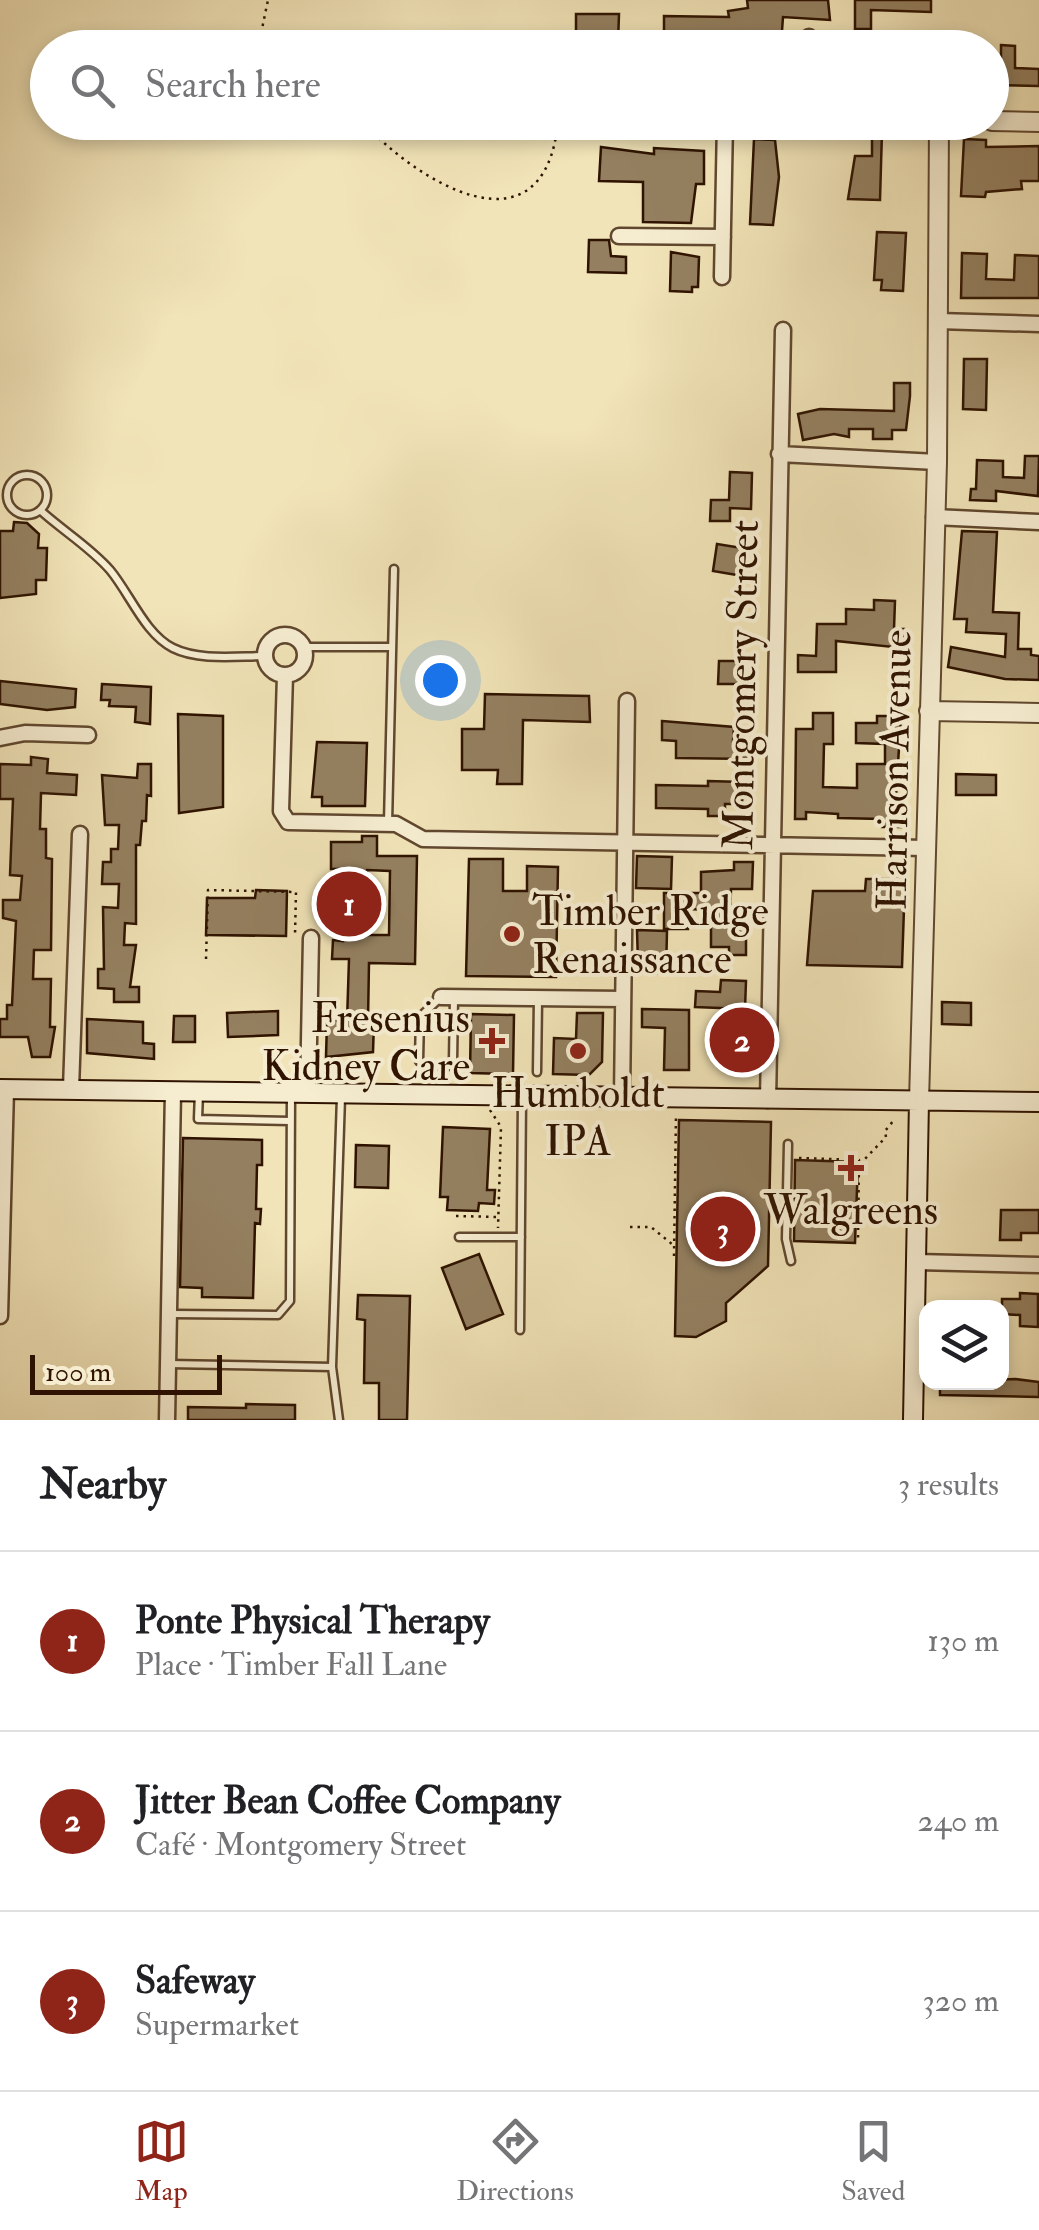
<!DOCTYPE html>
<meta charset="utf-8">
<style>
:root{--surface:#fff;--page:#f2f2f2;--text:#202124;--muted:#757577;--line:#e0e0e0;--accent:#8f2418}
body{margin:0;font-family:"IM FELL Double Pica",serif;background:var(--page);color:var(--text)}
.controls{position:absolute;right:30px;bottom:30px;display:grid;overflow:hidden;border-radius:20px;box-shadow:0 5px 15px #0003}
.controls button{width:90px;height:90px;display:grid;place-items:center;padding:0;border:0;border-bottom:2px solid var(--line);background:var(--surface);color:var(--text);font:50px sans-serif}
.scale{position:absolute;left:30px;bottom:25px;width:192px;box-sizing:border-box;padding-left:10px;border:5px solid #2f1300;border-top:0;font-size:28px;line-height:35px;white-space:nowrap;color:#2f1300;-webkit-text-stroke:8px #f6edd1;paint-order:stroke}
.you{position:absolute;left:440px;top:680px;width:35px;height:35px;margin:-25px;border:8px solid #fff;border-radius:50%;background:#1a73e8;box-shadow:0 0 0 15px #1a73e833}
.badge{display:grid;place-items:center;width:65px;height:65px;border-radius:50%;background:var(--accent);color:#fff;font-size:32px;font-weight:700}
.pin{position:absolute;translate:-50% -50%;border:5px solid #fff;box-shadow:0 2px 10px #0006}
.list{margin:0;padding:0;list-style:none}
h2{display:flex;justify-content:space-between;align-items:center;height:130px;margin:0;padding:0 40px;font-size:42px}
h2 small{font-size:32px;font-weight:400;color:var(--muted)}
.list li{display:grid;grid-template-columns:65px 1fr auto;gap:30px;align-items:center;box-sizing:border-box;height:180px;padding:0 40px;border-top:2px solid var(--line)}
.list b{display:block;font-size:38px;white-space:nowrap}
.list p{margin:0;font-size:32px;white-space:nowrap;color:var(--muted)}
.list em{font-size:32px;font-style:normal;color:var(--muted)}
.icon{flex:none;width:55px;height:55px;fill:none;stroke:currentColor;stroke-width:2;stroke-linecap:round;stroke-linejoin:round}
.map{position:relative;flex:none;width:1039px;height:1420px;overflow:hidden}
.search{position:absolute;background:var(--surface);box-shadow:0 5px 15px #0003;left:30px;right:30px;top:30px;height:110px;display:flex;align-items:center;gap:25px;box-sizing:border-box;padding:0 35px;border-radius:55px;color:var(--muted);font-size:38px}
.sheet{height:670px;background:var(--surface)}
nav{display:flex;justify-content:space-around;align-items:center;box-sizing:border-box;height:140px;border-top:2px solid var(--line);background:var(--surface);font-size:28px;color:var(--muted)}
nav a{display:grid;justify-items:center;gap:5px}
nav .on{color:var(--accent)}
.map>svg:first-child{display:block}
.building{fill:#948060;stroke:#2f1300;stroke-width:2.5}
.lines{fill:none;stroke-linecap:round;stroke-linejoin:round}
.service-casing{stroke:#60472e;stroke-width:11}
.minor-casing{stroke:#60472e;stroke-width:19}
.tertiary-casing{stroke:#60472e;stroke-width:22}
.secondary-casing{stroke:#2f1300;stroke-width:22}
.path{stroke:#2f1300;stroke-width:2.5;stroke-dasharray:2.5 5;stroke-linecap:butt}
.service{stroke:#f6edd1;stroke-width:6}
.minor{stroke:#f6edd1;stroke-width:14}
.tertiary{stroke:#f6edd1;stroke-width:18}
.secondary{stroke:#f6edd1;stroke-width:18}
.poi-dot{fill:#8f2418;stroke:#f6edd1;stroke-width:4}
.labels{text-anchor:middle;stroke-width:8;stroke-linejoin:round;paint-order:stroke}
.street-label{font-size:42px;fill:#2f1300;stroke:#f6edd1}
.poi-label{font-size:42px;fill:#2f1300;stroke:#f6edd1}
</style>
<div class="map">
<svg width="1039" height="1420" viewBox="0 0 1039 1420">
<rect width="100%" height="100%" fill="#f1e4b8"/>
<filter id="stains"><feTurbulence type="fractalNoise" baseFrequency=".002" numOctaves="4"/><feColorMatrix values="0 0 0 0 .2 0 0 0 0 .09 0 0 0 0 .02 0 0 0 .5 -.17"/></filter>
<radialGradient id="worn" r=".72"><stop offset=".6" stop-color="#630" stop-opacity="0"/><stop offset="1" stop-color="#630" stop-opacity=".3"/></radialGradient>
<path class="building" d="M747,0H828L830,20L783,17L782,31L743,32L744,36L723,39V43L664,42V16L729,17L728,11L748,8Z
M855,0H931V12L871,10V29H855Z
M576,14H619L618,44L576,43Z
M1001,45L1015,46V68L1039,69V86L992,85V62H1001Z
M872,131H882L880,200L848,199L855,156H872Z
M754,139L775,140L779,177L773,225L750,224Z
M964,139L986,140V147L1039,146V181H1021L1022,189L986,192L985,197L961,196Z
M601,147L654,154V148L704,151V184H696L691,223L643,222V182L599,181Z
M877,232L906,233L903,291L881,290L882,280H874Z
M589,240H609L611,256L626,257V273L588,272Z
M671,252L699,257L698,287H692V292L670,291Z
M962,253L987,254L986,279L1014,280L1015,255L1039,256V298H961Z
M964,359H987L986,410L963,409Z
M894,383H910V396L906,430H892V439H873V429H849V437L834,434L803,440L798,414L820,409L894,411Z
M1025,456H1039L1038,496L996,491V501L970,500L971,489H976L977,460L1003,461V477L1024,478Z
M730,472L752,473L751,509L730,508V521H710L711,500H729Z
M14,522L27,523L39,534L38,548H47L46,580H36V594L0,598V531H13Z
M962,531L997,532L993,612L1019,613L1018,649H1031V655L1039,656V680L1005,679L948,667L951,647L1005,657L1006,634L966,632L967,619H954Z
M717,544L742,548L737,575L713,571Z
M874,600L895,601L894,629H904L902,648L836,641V672H798V655L816,656L817,624H846V609L874,610Z
M719,661H742V684H718Z
M0,681L76,689L75,707L47,710L0,704Z
M102,684L151,687L150,724L135,722L136,707L109,706L110,700H101Z
M485,694L589,696L590,722L523,720L522,784H497L498,770H462V729H484Z
M813,713H833V744H824L823,787L857,788V764H885V744L856,743V723H877V716H901L895,812H905V827H882V819L838,818V814L806,812V819H795L796,729H813Z
M178,714L223,716V807L179,813Z
M662,721L734,727L733,741L750,742L749,759L676,758V741L662,740Z
M317,742L367,743L365,806H322V797H312Z
M31,757L48,759L47,773L77,775L76,795L41,793L40,829H46V858L52,859L51,950H34L33,979H51L50,1027H55L50,1057H32L28,1037H0V1019H7V1005H12L16,921L3,918V900H20L22,876L10,875L13,799H0V764L31,765Z
M138,764H151V796L147,795L146,821H142L140,845H136V924L125,923L124,945H136L130,987H139V1002H114V989L98,988V969H104L103,907L118,908L119,884H102L103,862H111V849H118L119,825H105L102,775L137,778Z
M956,774L996,775V795H956Z
M708,781L743,782L742,804H725V816H708V809L656,808V785L708,786Z
M362,836H377V856H417L415,964L369,963L368,1021L374,1022L373,1052L326,1057L327,1021H347L349,959H332L333,940L343,941V935H389L390,871L367,870L364,908H354L353,918H333L338,869H331V842H362Z
M637,856L672,857L671,889L636,888Z
M469,859H503V891H527V866L558,867L556,977L466,976Z
M734,862H753L752,889H731L730,926H746V955H729V947H711V910L688,909V929H664V893H701V872L734,870Z
M866,879H905L902,967L807,965L813,891H865Z
M256,890L287,891L286,936L206,935L207,898H255Z
M637,930L667,931L666,973H654V965L638,964Z
M721,980L746,981L745,1009L695,1007L696,991L720,992Z
M942,1002L971,1003V1025L942,1024Z
M642,1009L689,1010V1070H664L665,1028L642,1027Z
M278,1011V1035L228,1037L227,1013Z
M577,1013H603L602,1062L589,1075L553,1074L554,1038L576,1039Z
M471,1014L514,1015L513,1074L470,1073Z
M174,1016H195V1042H173Z
M87,1019L143,1022V1043L154,1044V1059L87,1053Z
M679,1120L771,1122L768,1266L726,1303V1321L696,1337L675,1336Z
M443,1127L490,1129L487,1190H495L494,1204L479,1203L478,1211L447,1210L448,1197H440Z
M183,1138L262,1140V1165H257L256,1209H261L260,1224L255,1223L253,1298L202,1297V1288L180,1287Z
M356,1145L389,1146L388,1188L355,1187Z
M795,1160L858,1162L855,1243L794,1241Z
M1001,1210H1039V1233H1021V1240H1000Z
M479,1254L503,1314L466,1329L442,1268Z
M1020,1293L1038,1294V1327L1020,1326V1315L1002,1314V1299H1020Z
M358,1295L410,1296L407,1420H379V1383H364L365,1320L357,1319Z
M1015,1379L1039,1382V1397L940,1395V1382Z
M246,1404L295,1405V1420H188V1407L246,1408Z"/>
<g class="lines">
<defs>
<path id="service" d="M646,48V46
M898,48L899,36
M7 495a20 20 0 1 1 40 0a20 20 0 1 1-40 0Z
M40,510C63,531 90,547 110,570C130,594 145,634 173,648C199,661 237,656 265,656
M303,647H392
M388,823L394,569
M440,998L420,1017L419,1061L424,1066H448L453,1062L454,999
M769,1020L734,1019L730,1023V1048L769,1053
M537,1072L538,1000
M199,1092L198,1119L290,1121
M788,1144L786,1239L791,1261
M459,1237H521
M172,1314L278,1315L290,1301L291,1094
M520,1330L522,1098
M168,1364L332,1367
M339,1420L332,1367L341,1097"/>
<path id="minor" d="M809,48V37
M619,236L723,237
M722,277L725,122
M938,321L1039,324
M779,454L937,462
M934,517L1039,522
M265 655a20 20 0 1 1 40 0a20 20 0 1 1-40 0Z
M285,675L281,811L288,822L396,824L423,839L926,848
M0,738L25,733L88,735
M441,997L623,999
M71,1089L80,834
M308,1093L311,938
M622,1098L627,701
M768,1100L783,330
M917,1262L1039,1265
M0,1316L6,1089
M167,1420L173,1091"/>
<path id="tertiary" d="M992,121L1039,122
M929,711L1039,713
M919,1101L937,462L939,122"/>
<path id="secondary" d="M0,1089L1039,1102
M913,1420L919,1101"/>
</defs>
<use href="#service" class="service-casing"/>
<use href="#minor" class="minor-casing"/>
<use href="#tertiary" class="tertiary-casing"/>
<use href="#secondary" class="secondary-casing"/>
<path class="path" d="M258,48L268,0
M363,122C417,182 544,260 558,122
M206,959L208,890L296,892L295,935
M490,1110L501,1127L498,1228
M799,1158L859,1160L858,1241
M860,1164L886,1137L885,1131L894,1120
M456,1216L497,1217
M630,1227H651L672,1244
M674,1256L676,1114"/>
<use href="#service" class="service"/>
<use href="#minor" class="minor"/>
<use href="#tertiary" class="tertiary"/>
<use href="#secondary" class="secondary"/>
</g>
<g class="poi-dot">
<circle cx="512" cy="934" r="10"/>
<path d="M487 1026h10v10h10v10h-10v10h-10v-10h-10v-10h10z"/>
<circle cx="578" cy="1051" r="10"/>
<path d="M846 1153h10v10h10v10h-10v10h-10v-10h-10v-10h10z"/>
</g>
<g class="labels">
<g class="street-label">
<text transform="translate(740 685) rotate(-89)" y="15">Montgomery Street</text>
<text transform="translate(893 770) rotate(-89)" y="15">Harrison Avenue</text>
</g>
<g class="poi-label">
<text x="532" y="925" text-anchor="start">Timber Ridge<tspan x="532" dy="48">Renaissance</tspan></text>
<text x="470" y="1032" text-anchor="end">Fresenius<tspan x="470" dy="48">Kidney Care</tspan></text>
<text x="578" y="1107">Humboldt<tspan x="578" dy="48">IPA</tspan></text>
<text x="851" y="1224">Walgreens</text>
</g>
</g>
<rect width="100%" height="100%" filter="url(#stains)"/>
<rect width="100%" height="100%" fill="url(#worn)"/>
</svg>
<div class="controls">
<button><svg class="icon" aria-label="layers" viewBox="0 0 24 24"><path d="M12 4l9 5-9 5-9-5zM3 14l9 5 9-5"/></svg></button>
</div>
<div class="scale">100 m</div>
<div class="you"></div>
<div class="pin badge" style="left:349px;top:904px">1</div>
<div class="pin badge" style="left:742px;top:1040px">2</div>
<div class="pin badge" style="left:723px;top:1229px">3</div>
<div class="search"><svg class="icon" aria-label="search" viewBox="0 0 24 24"><circle cx="10" cy="10" r="6"/><path d="M15 15l6 6"/></svg>Search here</div>
</div>
<section class="sheet">
<h2>Nearby<small>3 results</small></h2>
<ul class="list">
<li><span class="badge">1</span><div><b>Ponte Physical Therapy</b><p>Place · Timber Fall Lane</p></div><em>130 m</em></li>
<li><span class="badge">2</span><div><b>Jitter Bean Coffee Company</b><p>Café · Montgomery Street</p></div><em>240 m</em></li>
<li><span class="badge">3</span><div><b>Safeway</b><p>Supermarket</p></div><em>320 m</em></li>
</ul>
</section>
<nav>
<a class="on"><svg class="icon" aria-label="map" viewBox="0 0 24 24"><path d="M3 6l6-2 6 2 6-2v14l-6 2-6-2-6 2zM9 4v14M15 6v14"/></svg>Map</a>
<a><svg class="icon" aria-label="directions" viewBox="0 0 24 24"><path d="M12 3l9 9-9 9-9-9zM9 14v-3h6M13 9l2 2-2 2"/></svg>Directions</a>
<a><svg class="icon" aria-label="saved" viewBox="0 0 24 24"><path d="M7 4h10v16l-5-4-5 4z"/></svg>Saved</a>
</nav>
